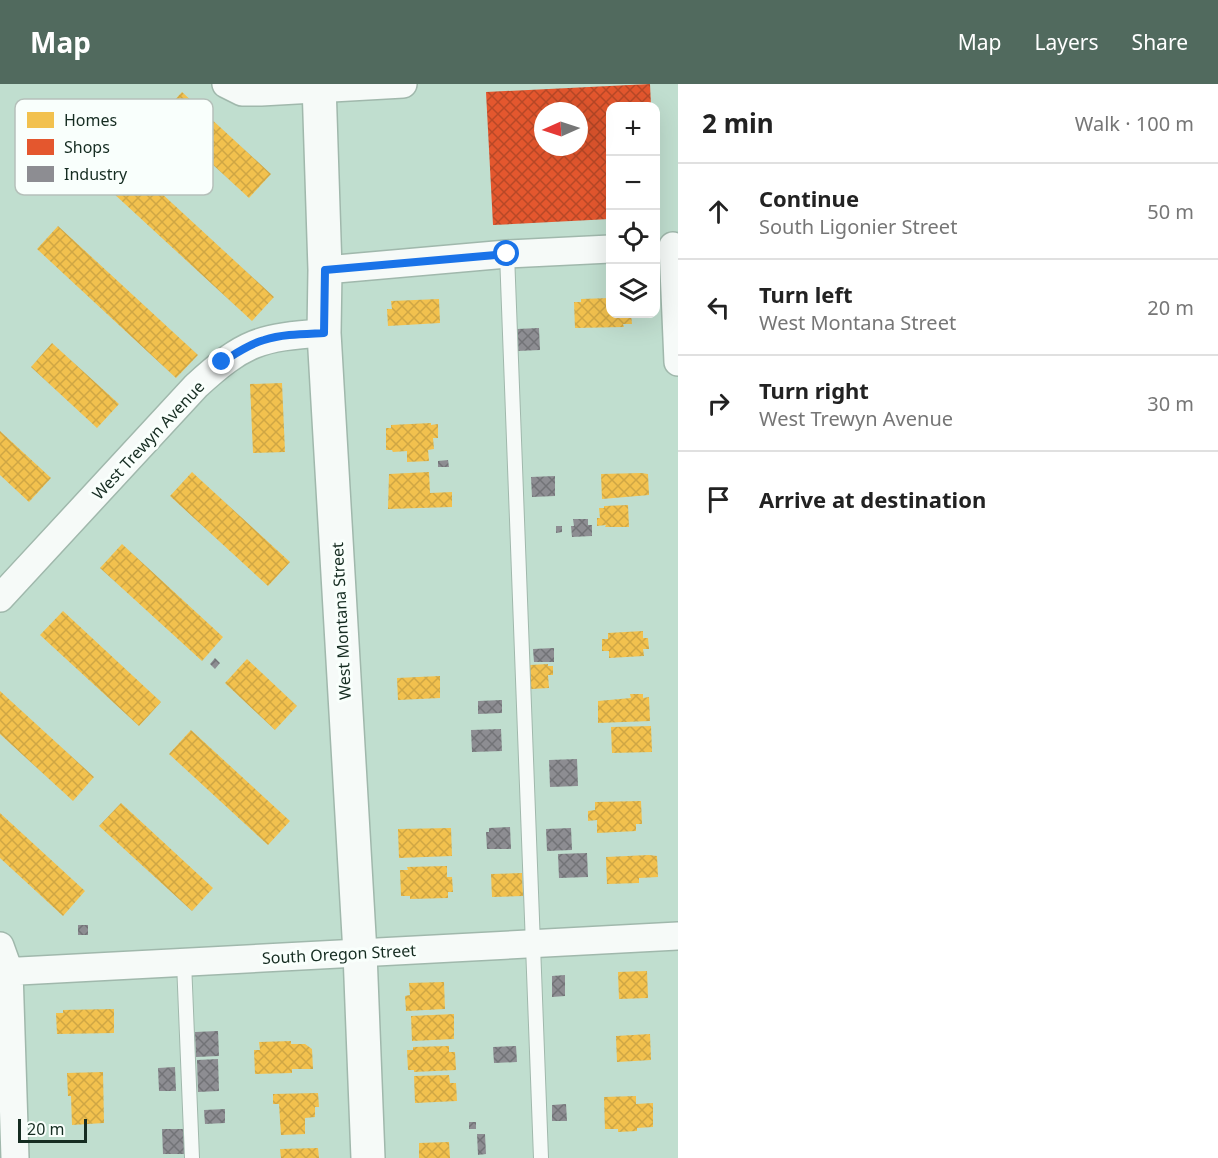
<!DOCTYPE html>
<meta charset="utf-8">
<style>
:root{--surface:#fff;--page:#f6f6f6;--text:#222;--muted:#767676;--line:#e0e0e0;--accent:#516a5e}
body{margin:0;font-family:"Noto Sans",sans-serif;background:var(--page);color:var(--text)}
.controls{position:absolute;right:18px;top:18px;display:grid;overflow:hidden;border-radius:12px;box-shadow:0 6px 24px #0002}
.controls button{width:54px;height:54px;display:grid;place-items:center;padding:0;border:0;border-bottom:2px solid var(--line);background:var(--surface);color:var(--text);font:30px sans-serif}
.compass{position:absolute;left:534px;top:18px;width:54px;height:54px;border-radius:50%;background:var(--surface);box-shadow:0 6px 24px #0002;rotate:267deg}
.scale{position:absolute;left:18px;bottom:15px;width:69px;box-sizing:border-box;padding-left:6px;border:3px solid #152c21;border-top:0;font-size:16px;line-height:21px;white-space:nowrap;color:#152c21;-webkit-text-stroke:4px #f9fffc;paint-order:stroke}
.stop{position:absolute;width:18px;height:18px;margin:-14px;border:4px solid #1a73e8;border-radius:50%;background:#fff}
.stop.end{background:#1a73e8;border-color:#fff;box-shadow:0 2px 6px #0008}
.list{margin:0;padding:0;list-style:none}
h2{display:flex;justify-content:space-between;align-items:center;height:78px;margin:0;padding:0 24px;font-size:26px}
h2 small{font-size:20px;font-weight:400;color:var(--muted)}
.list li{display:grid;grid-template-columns:39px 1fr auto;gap:18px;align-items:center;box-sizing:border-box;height:96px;padding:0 24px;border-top:2px solid var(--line)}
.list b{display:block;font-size:22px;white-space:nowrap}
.list p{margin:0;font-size:20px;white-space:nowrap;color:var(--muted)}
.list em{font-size:20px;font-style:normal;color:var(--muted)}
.icon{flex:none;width:33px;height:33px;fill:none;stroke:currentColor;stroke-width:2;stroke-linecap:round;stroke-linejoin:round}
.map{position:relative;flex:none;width:678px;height:1074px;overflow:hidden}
header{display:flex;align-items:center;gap:36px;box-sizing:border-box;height:84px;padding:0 30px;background:var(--accent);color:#fff}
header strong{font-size:28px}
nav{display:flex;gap:33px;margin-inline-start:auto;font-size:21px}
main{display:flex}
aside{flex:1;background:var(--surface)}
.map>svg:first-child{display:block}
.homes{fill:url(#homes-cross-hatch)}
.shops{fill:url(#shops-cross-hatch);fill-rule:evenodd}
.industry{fill:url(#industry-cross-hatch)}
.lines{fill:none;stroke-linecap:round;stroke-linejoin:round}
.service-casing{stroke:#a0b8ac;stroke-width:16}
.minor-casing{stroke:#a0b8ac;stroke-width:30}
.tertiary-casing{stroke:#a0b8ac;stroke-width:36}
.service{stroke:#f6faf8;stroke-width:14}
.minor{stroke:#f6faf8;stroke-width:27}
.tertiary{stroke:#f6faf8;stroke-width:33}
.route{stroke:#1a73e8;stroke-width:8}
.labels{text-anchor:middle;stroke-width:6;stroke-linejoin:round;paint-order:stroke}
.street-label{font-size:16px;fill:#152c21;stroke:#f9fffc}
.key{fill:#f9fffc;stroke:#b5c0ba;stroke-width:1.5}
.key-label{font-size:16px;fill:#152c21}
</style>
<header>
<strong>Map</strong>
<nav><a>Map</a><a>Layers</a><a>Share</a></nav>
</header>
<main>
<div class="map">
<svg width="678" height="1074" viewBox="0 0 678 1074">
<defs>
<pattern id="homes-cross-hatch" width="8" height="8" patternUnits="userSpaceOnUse" patternTransform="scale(1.5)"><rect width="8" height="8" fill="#f2c14e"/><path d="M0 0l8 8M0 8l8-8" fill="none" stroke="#cfa644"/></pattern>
<pattern id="shops-cross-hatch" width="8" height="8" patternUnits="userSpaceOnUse" patternTransform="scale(1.5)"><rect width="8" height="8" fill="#e4572e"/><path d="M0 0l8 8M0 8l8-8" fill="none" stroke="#b84827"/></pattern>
<pattern id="industry-cross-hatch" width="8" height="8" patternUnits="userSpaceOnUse" patternTransform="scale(1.5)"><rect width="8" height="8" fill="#8d8d92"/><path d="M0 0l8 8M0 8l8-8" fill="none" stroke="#727377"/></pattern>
</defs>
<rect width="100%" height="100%" fill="#c0decf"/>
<path class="homes" d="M182,8L271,90L249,114L160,32Z
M134,84L274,213L252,237L112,108Z
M58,142L198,271L176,294L37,165Z
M610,214V230H631L632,240H623L624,243L575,244L574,218H581V215Z
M439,215L440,239L388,242L387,225H392L391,217Z
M52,259L119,320L97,344L31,283Z
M282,299L285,368L253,369L250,300Z
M431,339V341L438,340V354H433L434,365L428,366L429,377L407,378V367L393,368L392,366H386V344H391V341Z
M0,347L51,394L29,418L0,391Z
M192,388L290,478L268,502L170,412Z
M429,388L430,409L452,408V423L388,425L389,390Z
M641,389L648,390L649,411L602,415L601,390Z
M628,421L629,443H605L606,441L597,442V434H600L599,424H604V422Z
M122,460L223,553L202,577L100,484Z
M63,527L161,618L139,642L40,551Z
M643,547V554H648L649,565H643L644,572L609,574V567H602V555H608V549Z
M247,575L297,622L275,646L225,599Z
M548,580V582H553V591H548L549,604L531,605L530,581Z
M440,592V614L398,616L397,594Z
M0,607L94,693L73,717L0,650Z
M630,610H643V614L649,613L650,637L598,639V617L631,614Z
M651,642L652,668L612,669L611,643Z
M191,646L290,737L268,761L169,670Z
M641,717L642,740H636V747L597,749V736L588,737V727L595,726V718Z
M121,719L213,804L192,827L99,742Z
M0,729L85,807L63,832L0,774Z
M451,744L452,772L399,774L398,745Z
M649,771L657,772L658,793L639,794V799L607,800L606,773Z
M447,782V793H452L453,808H448V814L410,815V812H401L400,786H408L407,783Z
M522,789L523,812L492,813L491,790Z
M647,887L648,914L619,915L618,888Z
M444,898L445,925L406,927L405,912L410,911L409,899Z
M114,925V949L57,950L56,929H63V926Z
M454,930V955L412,957L411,932Z
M650,950L651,976L617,978L616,952Z
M291,957V960H305L312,965L313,985H292V989L255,990L254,966H260L259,958Z
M449,962V968H455L456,986L414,988V986H408L407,966H413V963Z
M103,988L104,1039L72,1041L71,1012H68L67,989Z
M449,991L450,999H456L457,1017L415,1019L414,992Z
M318,1009L319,1023H315V1033L305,1034V1050L281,1051L279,1020H273V1010Z
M636,1012V1020L653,1019V1043L637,1044V1047L618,1048V1045H605L604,1013Z
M449,1058L450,1074H419V1059Z
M318,1064L319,1074H281L280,1065Z"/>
<path class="shops" d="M650,0L651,22H610V135L493,141L486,8ZM543,27H579V63H543Z"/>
<path class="industry" d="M539,244L540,266L517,267V245Z
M448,376L449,383H438V377Z
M555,392V412L532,413L531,393Z
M573,435H588V441H592V452L572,453L571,442H574Z
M556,442H562V448L556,449Z
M554,564V578H534L533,565Z
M215,574L220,579L215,585L210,580Z
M502,616V629L478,630V617Z
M501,645L502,667L472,668L471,646Z
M577,675L578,702L550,703L549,676Z
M510,743L511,765H487L486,748H489V744Z
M571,744L572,766L547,767L546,745Z
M587,769L588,793L559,794L558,770Z
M78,841H88V851H78Z
M565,891V912L552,913V892Z
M218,947L219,972L196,973L195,948Z
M516,962L517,978L494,979L493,963Z
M218,975L219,1007L198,1008L197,976Z
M175,983L176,1007H159L158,984Z
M566,1020L567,1037H552V1021Z
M225,1025V1039L205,1040L204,1026Z
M469,1038H476V1045H469Z
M162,1045H184V1070H163Z
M477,1050H485L486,1070L478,1071Z"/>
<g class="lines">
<defs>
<path id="service" d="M507,170L541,1074
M184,878L192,1074"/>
<path id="minor" d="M226,0L242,8H261L403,0
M673,162L678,278
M325,186L507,170L610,165
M0,514L196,302C244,258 260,253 324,249
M0,862L9,887L15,1074
M0,888L678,852"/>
<path id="tertiary" d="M319,0L325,186L324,249L360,869L368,1074"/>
</defs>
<use href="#service" class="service-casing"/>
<use href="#minor" class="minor-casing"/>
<use href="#tertiary" class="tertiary-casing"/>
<use href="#service" class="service"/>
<use href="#minor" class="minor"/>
<use href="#tertiary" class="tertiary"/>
</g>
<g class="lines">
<path class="route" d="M222,278C235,270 249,260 264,256C283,250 304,250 324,249L325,186L507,170"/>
</g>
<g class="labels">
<g class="street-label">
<text transform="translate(148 356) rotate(-47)" y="6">West Trewyn Avenue</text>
<text transform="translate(341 537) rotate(-93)" y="6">West Montana Street</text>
<text transform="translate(339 870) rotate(-3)" y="6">South Oregon Street</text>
</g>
</g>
<rect x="15" y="15" width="198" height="96" rx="9" class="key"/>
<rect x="27" y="28" width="27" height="16" fill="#f2c14e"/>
<rect x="27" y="55" width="27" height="16" fill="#e4572e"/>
<rect x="27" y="82" width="27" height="16" fill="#8d8d92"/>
<g class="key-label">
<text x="64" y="42">Homes</text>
<text x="64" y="69">Shops</text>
<text x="64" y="96">Industry</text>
</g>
</svg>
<div class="controls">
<button>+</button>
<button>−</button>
<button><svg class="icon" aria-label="locate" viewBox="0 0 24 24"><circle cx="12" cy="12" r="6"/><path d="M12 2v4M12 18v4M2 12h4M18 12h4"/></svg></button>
<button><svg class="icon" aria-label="layers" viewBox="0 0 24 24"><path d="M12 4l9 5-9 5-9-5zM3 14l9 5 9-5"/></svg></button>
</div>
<svg class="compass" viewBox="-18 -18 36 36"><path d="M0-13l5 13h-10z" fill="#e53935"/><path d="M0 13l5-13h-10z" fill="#767676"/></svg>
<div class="scale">20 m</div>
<div class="stop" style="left:507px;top:170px"></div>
<div class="stop end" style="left:222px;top:278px"></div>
</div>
<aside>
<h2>2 min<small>Walk · 100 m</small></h2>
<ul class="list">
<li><svg class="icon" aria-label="ahead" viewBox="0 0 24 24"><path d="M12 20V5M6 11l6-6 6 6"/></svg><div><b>Continue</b><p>South Ligonier Street</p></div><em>50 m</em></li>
<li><svg class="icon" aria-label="left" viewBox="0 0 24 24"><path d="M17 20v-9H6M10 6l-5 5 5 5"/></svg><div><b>Turn left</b><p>West Montana Street</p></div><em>20 m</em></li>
<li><svg class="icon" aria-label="right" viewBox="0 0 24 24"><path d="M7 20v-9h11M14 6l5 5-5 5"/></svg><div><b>Turn right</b><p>West Trewyn Avenue</p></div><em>30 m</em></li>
<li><svg class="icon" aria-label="arrive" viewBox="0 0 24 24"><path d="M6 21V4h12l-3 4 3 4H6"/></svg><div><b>Arrive at destination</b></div></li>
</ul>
</aside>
</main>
